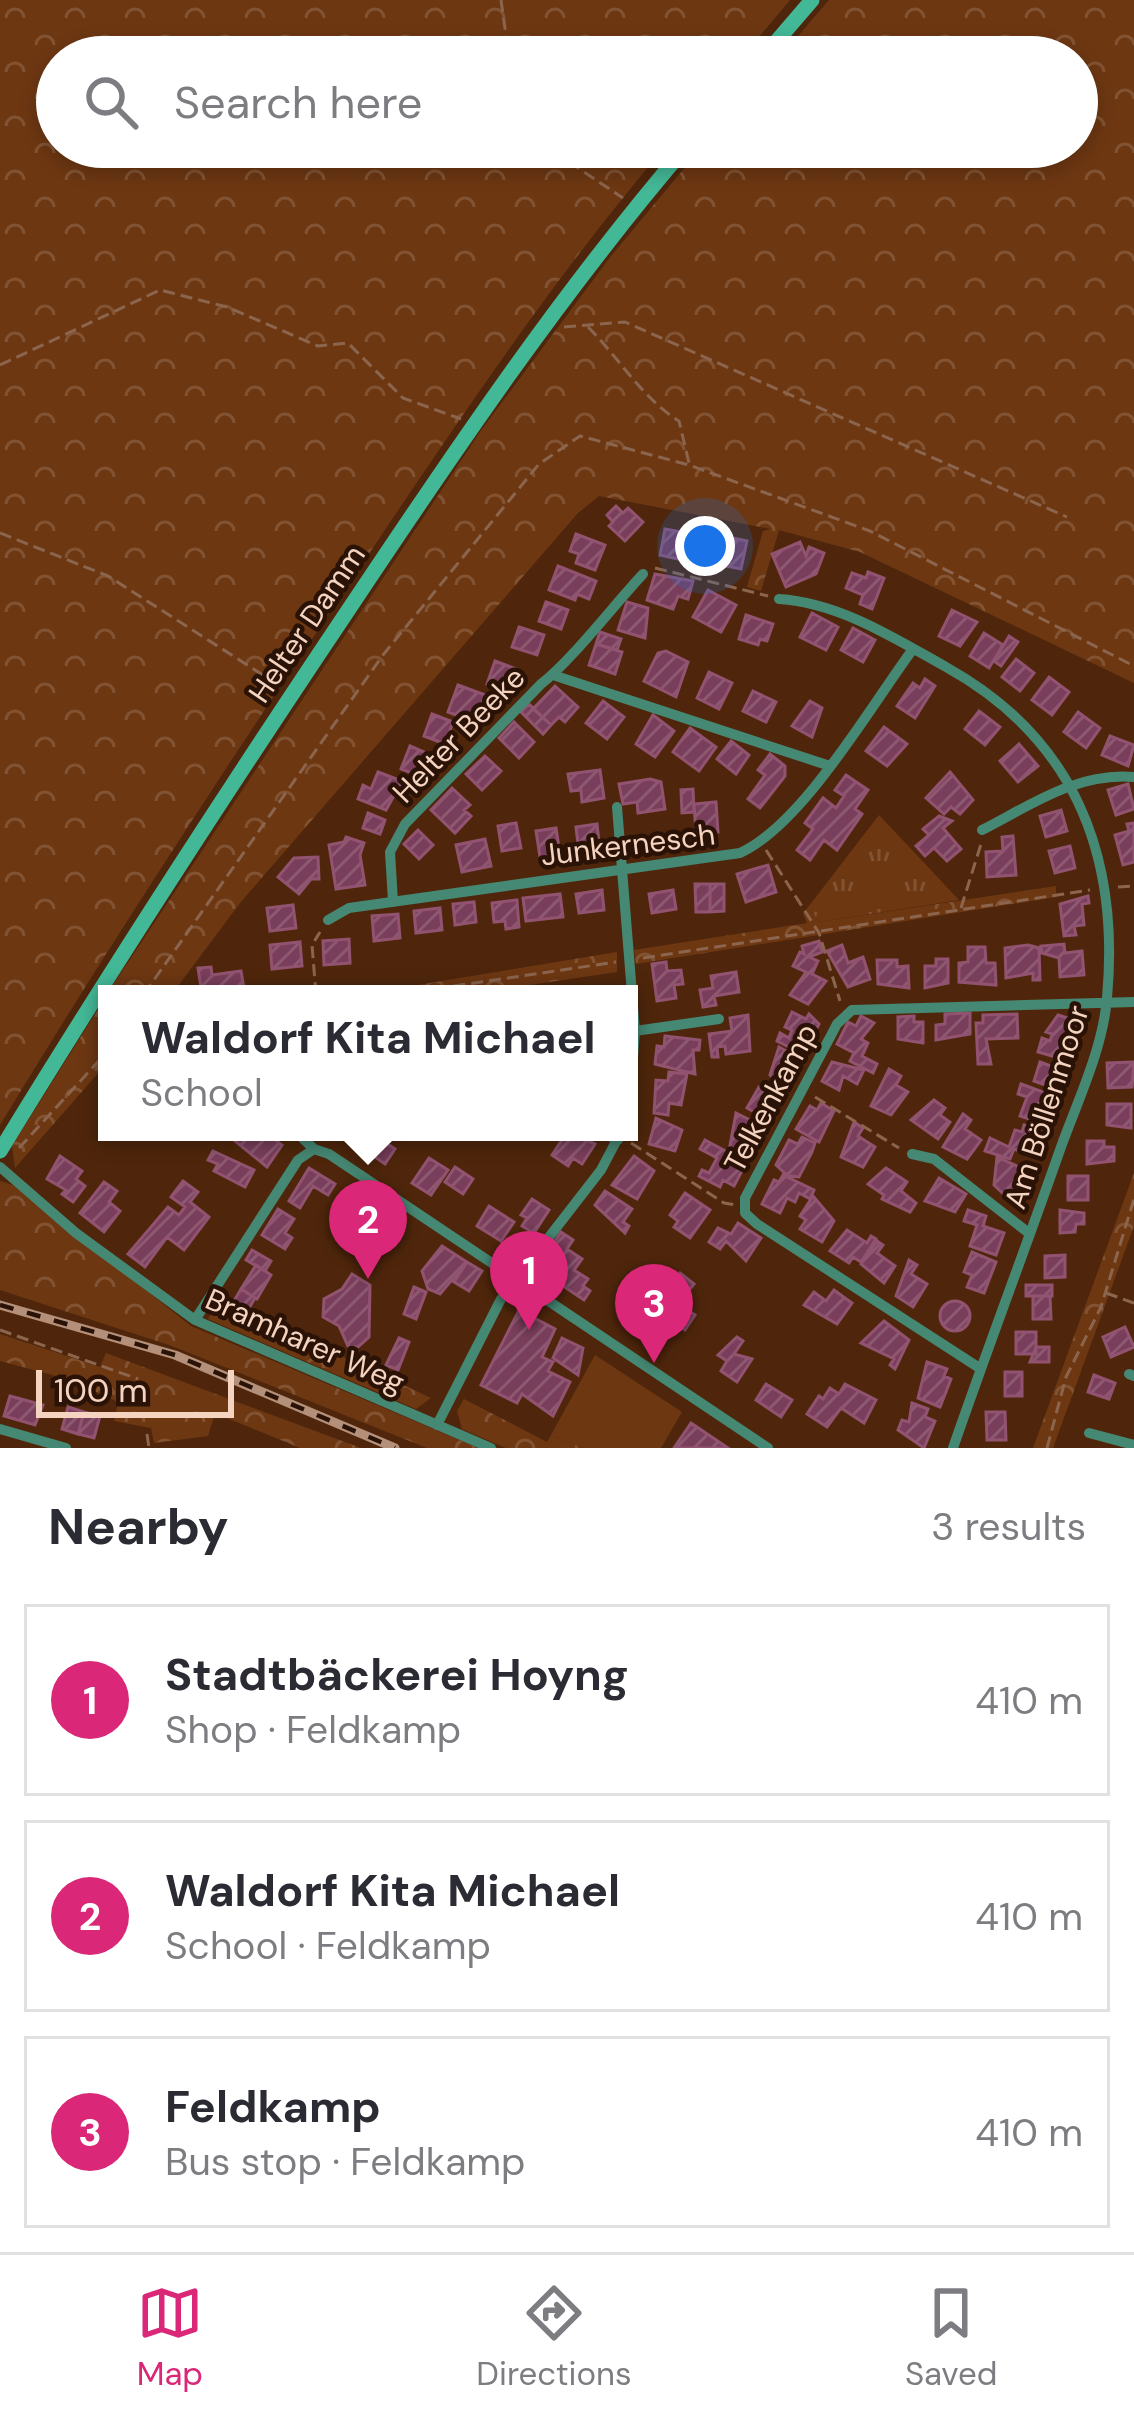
<!DOCTYPE html>
<meta charset="utf-8">
<style>
:root{--surface:#fff;--page:#f2f2f3;--text:#2b2b33;--muted:#7c7c81;--line:#e1e1e2;--accent:#db2777}
body{margin:0;font-family:"DM Sans",sans-serif;background:var(--page);color:var(--text)}
.scale{position:absolute;left:36px;bottom:30px;width:198px;box-sizing:border-box;padding-left:12px;border:6px solid #f4d3c0;border-top:0;font-size:33px;line-height:42px;white-space:nowrap;color:#f4d3c0;-webkit-text-stroke:9px #2a1306;paint-order:stroke}
.you{position:absolute;left:705px;top:546px;width:42px;height:42px;margin:-30px;border:9px solid #fff;border-radius:50%;background:#1a73e8;box-shadow:0 0 0 18px #1a73e833}
.badge{display:grid;place-items:center;width:78px;height:78px;border-radius:50%;background:var(--accent);color:#fff;font-size:39px;font-weight:700}
.pin{position:absolute;translate:-50% -99px;filter:drop-shadow(0 3px 6px #0008)}
.pin::after{content:'';position:absolute;top:63px;width:42px;height:36px;background:inherit;clip-path:polygon(0 0,100% 0,50% 100%)}
.popup{position:absolute;left:98px;top:985px;width:540px;height:156px;box-sizing:border-box;display:grid;place-content:center;border-radius:0px;background:var(--surface);filter:drop-shadow(0 3px 9px #0005);font-size:39px;white-space:nowrap;color:var(--muted)}
.popup b{font-size:45px;color:var(--text)}
.popup::after{content:'';position:absolute;left:50%;top:100%;margin-left:-24px;border:24px solid transparent;border-top-color:var(--surface)}
.list{margin:0;padding:0;list-style:none}
h2{display:flex;justify-content:space-between;align-items:center;height:156px;margin:0;padding:0 48px;font-size:51px}
h2 small{font-size:39px;font-weight:400;color:var(--muted)}
.list li{display:grid;grid-template-columns:78px 1fr auto;gap:36px;align-items:center;box-sizing:border-box;height:192px;margin:0 24px 24px;padding:0 24px;border:3px solid var(--line);border-radius:0px}
.list b{display:block;font-size:45px;white-space:nowrap}
.list p{margin:0;font-size:39px;white-space:nowrap;color:var(--muted)}
.list em{font-size:39px;font-style:normal;color:var(--muted)}
.icon{flex:none;width:66px;height:66px;fill:none;stroke:currentColor;stroke-width:2;stroke-linecap:round;stroke-linejoin:round}
.map{position:relative;flex:none;width:1134px;height:1448px;overflow:hidden}
.search{position:absolute;background:var(--surface);box-shadow:0 6px 18px #0003;left:36px;right:36px;top:36px;height:132px;display:flex;align-items:center;gap:30px;box-sizing:border-box;padding:0 42px;border-radius:66px;color:var(--muted);font-size:45px}
.sheet{height:804px;background:var(--surface)}
nav{display:flex;justify-content:space-around;align-items:center;box-sizing:border-box;height:168px;border-top:3px solid var(--line);background:var(--surface);font-size:33px;color:var(--muted)}
nav a{display:grid;justify-items:center;gap:6px}
nav .on{color:var(--accent)}
.map>svg:first-child{display:block}
.grass{fill:#6d3712}
.forest{fill:url(#forest-crowns)}
.park{fill:url(#park-tufts)}
.building{fill:url(#building-hatch);stroke:#915370;stroke-width:3}
.lines{fill:none;stroke-linecap:round;stroke-linejoin:round}
.path{stroke:#8b654d;stroke-width:3;stroke-dasharray:12 6;stroke-linecap:butt}
.street{stroke:#458873;stroke-width:10}
.secondary{stroke:#43b897;stroke-width:15}
.rail-casing{stroke:#b4907a;stroke-width:9}
.rail{stroke:#2a1306;stroke-width:4.5;stroke-dasharray:14;stroke-linecap:butt}
.labels{text-anchor:middle;stroke-width:9;stroke-linejoin:round;paint-order:stroke}
.street-label{font-size:30px;fill:#f4d3c0;stroke:#2a1306}
</style>
<div class="map">
<svg width="1134" height="1448" viewBox="0 0 1134 1448">
<defs>
<pattern id="forest-crowns" width="20" height="18" patternUnits="userSpaceOnUse" patternTransform="scale(3)"><rect width="20" height="18" fill="#6d3712"/><path d="M2 6a3 3 0 1 1 6 0M12 15a3 3 0 1 1 6 0" fill="none" stroke="#825333"/></pattern>
<pattern id="park-tufts" width="24" height="20" patternUnits="userSpaceOnUse" patternTransform="scale(3)"><rect width="24" height="20" fill="#6d3712"/><path d="M3 7l-1-3M5 7V3M7 7l1-3M15 17l-1-3M17 17v-4M19 17l1-3" fill="none" stroke="#825333"/></pattern>
<pattern id="building-hatch" width="6" height="6" patternUnits="userSpaceOnUse" patternTransform="scale(3)"><rect width="6" height="6" fill="#793e5b"/><path d="M-1 1l2-2M0 6l6-6M5 7l2-2" fill="none" stroke="#8d5971"/></pattern>
</defs>
<rect width="100%" height="100%" fill="#4f260b"/>
<path class="grass" d="M595,1355L682,1412L661,1448H583L551,1435Z"/>
<path class="forest" d="M0,0H790L742,57H57V147H665C549,283 450,433 350,582C230,761 112,940 0,1125Z
M829,0H1134V683L860,552L779,530L761,591L747,587L763,531L771,529L599,496L578,513L240,903L172,994H107L482,429L611,256L702,147H1077V57H780Z
M1056,886V897L636,964L634,950L807,923L803,913L809,906L819,922Z
M617,952V972L470,994H363Z
M107,995V1063L15,1168L12,1146Z
M1134,1173V1226L1053,1448H1033Z
M0,1181L13,1185L191,1326L478,1448H427L172,1346L0,1290Z
M219,1299L431,1398L416,1409L208,1319Z
M0,1334L100,1367L106,1353L361,1448H300L215,1413L208,1436L154,1443L151,1428L114,1421L118,1402L71,1380L0,1361Z
M464,1399L547,1442L551,1435L583,1448H506L462,1429L457,1411Z"/>
<path class="park" d="M879,815L959,900L819,922L809,906Z"/>
<path class="building" d="M616,506L623,513L628,508L643,522L625,541L609,526L613,522L607,515Z
M665,529L692,534L687,561L660,555Z
M576,534L605,545L595,570L576,563L579,554L570,551Z
M723,536L747,541L741,569L717,564Z
M800,542L806,556L809,547L824,553L816,574L786,587L772,554Z
M558,566L596,581L589,599L577,594L575,600L549,590Z
M868,572L884,578L872,609L860,604L863,595L846,588L852,573L866,578Z
M655,574L693,581L688,599L678,596L673,609L647,600Z
M708,590L736,605L721,632L693,617Z
M546,602L568,610L561,629L539,621Z
M627,602L648,608L645,638L618,630Z
M952,610L977,622L960,646L939,636Z
M812,613L838,627L826,650L800,637Z
M746,615L773,624L767,641L760,639L758,645L739,639Z
M519,627L544,635L537,655L512,647Z
M853,628L875,640L863,662L841,650Z
M600,632L621,639L617,650L596,644Z
M984,633L1003,645L989,668L970,656Z
M1009,636L1018,642L1001,666L994,661Z
M596,644L622,652L615,674L589,665Z
M666,651L688,662L676,697L644,681L658,653Z
M1016,659L1034,673L1020,691L1002,677Z
M495,661L516,669L508,692L487,684Z
M709,672L732,683L719,709L697,698Z
M1049,677L1069,692L1052,715L1032,700Z
M925,679L935,686L915,718L897,706L913,683L920,688Z
M458,685L485,695L475,722L448,712Z
M555,686L578,707L565,722L559,717L551,725L533,709Z
M753,691L776,702L766,722L743,711Z
M603,701L624,717L607,739L586,723Z
M810,701L822,708L812,737L792,726Z
M529,704L551,725L543,734L521,712Z
M979,711L1000,727L985,745L965,729Z
M1078,712L1100,728L1086,748L1064,732Z
M432,714L453,722L445,744L424,736Z
M653,715L674,731L655,757L636,744Z
M514,722L534,742L519,758L499,738Z
M884,727L907,744L887,766L866,751Z
M690,728L716,747L699,771L673,752Z
M1110,736L1134,745L1128,766L1102,755Z
M731,741L749,755L736,774L717,759Z
M1019,744L1038,766L1018,782L1000,761Z
M410,746L431,755L422,777L401,769Z
M770,754L785,766V776L760,808L748,799L765,775L758,770Z
M485,756L501,771L482,790L466,774Z
M600,770L604,798L582,802L581,790L571,791L568,774Z
M378,772L402,781L386,810L358,799L363,785L371,789Z
M950,772L973,800L960,814L951,807L944,814L926,798Z
M846,775L868,790L855,809L862,814L837,850L824,840L810,860L797,850L813,829L805,823L823,798L836,808L844,796L835,790Z
M650,779L661,782L665,809L638,813L637,802L623,804L619,784Z
M1128,784L1134,809L1116,815L1108,790Z
M452,788L470,805L464,810L471,816L455,833L431,810Z
M693,789L694,812L682,813L681,790Z
M716,802L718,832L696,833L694,804Z
M1061,810L1067,831L1046,837L1040,816Z
M368,813L385,820L380,834L363,828Z
M939,816L952,821L943,828L961,849L947,861L934,848L925,856L916,846L929,835L923,829Z
M516,823L521,848L502,851L498,826Z
M1134,823V862L1123,865L1115,835L1129,831L1127,824Z
M597,824L600,851L579,853L576,827Z
M556,828L560,854L540,857L536,831Z
M418,830L433,845L419,859L404,844Z
M1013,836L1016,875L987,877L986,852L1003,851L1002,837Z
M346,837L364,843L360,855L365,885L336,889L329,845L344,842Z
M485,839L491,866L462,872L456,845Z
M1070,846L1075,868L1055,873L1049,851Z
M318,857L319,879H311L299,894L278,877L294,858Z
M768,865L776,892L746,902L737,874Z
M695,884H710V912H696Z
M710,884H724V911L710,912Z
M602,890L604,910L579,913L576,894Z
M673,890L676,909L652,913L649,894Z
M560,894L563,917L526,921L523,898Z
M1088,896L1089,903L1082,904L1084,925L1074,926L1076,935L1064,936L1060,904Z
M517,900L519,927L506,929L505,921L494,922L492,903Z
M474,902L476,922L455,925L453,904Z
M293,905L296,928L270,931L267,908Z
M440,908L442,930L416,933L414,911Z
M398,914L400,938L374,941L372,916Z
M349,939L350,963L324,965L323,941Z
M819,941L822,952L809,957L818,961L812,974L826,981L808,1004L790,995L806,972L793,966L800,952L804,954L802,946Z
M300,942L302,966L272,969L270,945Z
M1064,944L1065,953L1082,951L1084,975L1060,977L1059,958L1042,953L1041,946Z
M842,945L848,963L863,957L870,979L848,987L827,951Z
M1028,945L1039,948L1040,980H1033V973L1006,978L1005,948Z
M968,947H985L986,963H995L996,985L959,982V963L968,962Z
M936,959H948V983L925,988V966H936Z
M877,960H897V967L908,966L909,988L878,984Z
M666,962L667,971L681,970L683,984L674,985L676,998L657,1001L652,964Z
M211,967L212,975L241,971L244,988L202,994L198,968Z
M736,972L739,992L714,996L716,1005L703,1007L700,990L713,988L711,976Z
M792,1012L806,1019L809,1014L819,1024L809,1043L803,1040L797,1051L777,1041L780,1033L789,1038L792,1030L785,1027Z
M970,1013V1034L936,1040V1025L945,1024V1014Z
M1017,1014L1018,1038L986,1039L991,1064H978L976,1023H983V1015Z
M748,1015L750,1051L726,1054L725,1046L717,1047L718,1057H712L709,1034L732,1031L730,1018Z
M1058,1015L1077,1021L1068,1050L1059,1046L1055,1057L1038,1052L1042,1038L1050,1041L1052,1034L1046,1032Z
M861,1016L874,1023L861,1039L868,1043L862,1056L877,1064L873,1073L850,1061L854,1053L837,1044L848,1022L856,1026Z
M914,1016V1022H923V1043L898,1039V1017Z
M665,1036L700,1040L699,1050H693L695,1074L655,1064L657,1046L664,1047Z
M779,1047L797,1057L789,1084L781,1087L770,1075Z
M832,1062L864,1070L857,1084L843,1076L839,1090L822,1081Z
M1040,1062L1064,1071L1061,1080L1054,1077L1051,1087L1034,1081Z
M1134,1062L1132,1087L1108,1088L1107,1063Z
M889,1069L901,1076L896,1085L908,1092L891,1115L871,1106Z
M669,1072L687,1074L681,1105L669,1103L668,1115L654,1113L656,1080L668,1081Z
M1021,1084L1051,1095L1045,1124L1020,1116L1027,1097L1018,1094Z
M759,1087L778,1098L767,1119L747,1108Z
M934,1100L945,1108L940,1115L950,1122L938,1139L911,1120Z
M821,1103L834,1111L819,1142L796,1129L810,1106L817,1110Z
M1107,1104H1131V1128L1107,1125Z
M736,1113L760,1125L746,1156L729,1151Z
M963,1114L971,1120L965,1129L981,1140L967,1159L943,1147Z
M656,1118L682,1130L675,1151L649,1144Z
M854,1122L863,1128L858,1136L875,1147L863,1167L841,1157Z
M1024,1125L1041,1130L1032,1155L1014,1149L1010,1159L985,1151L990,1138L1009,1147L1015,1130L1022,1132Z
M241,1132H264L282,1145L267,1167L235,1141Z
M567,1132L595,1144L582,1164L573,1158L568,1166L552,1155Z
M371,1133L395,1149L385,1164L362,1148Z
M802,1137L815,1143L812,1152L799,1177L788,1176L776,1165L789,1140L798,1144Z
M705,1140L735,1156L732,1161L744,1167L734,1186L723,1180L720,1187L699,1176L702,1170L709,1173L717,1158L700,1149Z
M1087,1141H1104V1147H1114V1161L1087,1164Z
M213,1151L254,1170L245,1187L214,1171L218,1164L208,1160Z
M60,1156L82,1171L76,1179L85,1186L73,1202L62,1194L66,1190L47,1179Z
M634,1156L654,1171L637,1199L612,1185Z
M997,1157L1028,1171L1013,1203L994,1185Z
M429,1158L448,1170L431,1195L412,1183Z
M455,1167L473,1179L463,1194L445,1182Z
M309,1168L335,1184L328,1195L313,1186L300,1208L289,1201Z
M886,1168L907,1182L901,1191L916,1203L910,1212L882,1199L884,1195L868,1184Z
M783,1175L814,1190L810,1199L799,1193L795,1202L787,1198L780,1213L762,1204L774,1180L779,1182Z
M1068,1176H1088V1200H1068Z
M939,1178L966,1194L955,1212L925,1201Z
M183,1181L198,1192L190,1202L209,1217L184,1250L167,1237L145,1267L128,1254L168,1207L179,1215L185,1207L171,1197Z
M104,1182L117,1191L109,1202L120,1211L104,1232L80,1213Z
M350,1189L360,1196L342,1224L331,1217Z
M605,1191L632,1209L623,1222L629,1226L625,1233L595,1205Z
M685,1193L710,1210L690,1238L674,1227L678,1221L670,1215Z
M813,1196L834,1221L822,1242L800,1229L806,1220L800,1216Z
M532,1199L549,1210L534,1233L522,1226L527,1218L521,1215Z
M489,1206L514,1222L501,1241L477,1226Z
M278,1209L294,1219L285,1233L292,1238L285,1249L262,1235Z
M968,1210L986,1216L983,1226L1004,1233L996,1255L970,1246L977,1225L964,1221Z
M1060,1210L1084,1213V1224H1076L1075,1232L1060,1233Z
M738,1223L761,1238L746,1261L726,1241L720,1249L709,1242L718,1228L731,1234Z
M847,1230L867,1243L871,1236L876,1239L861,1262L853,1257L849,1263L830,1251Z
M561,1232L573,1240L567,1249L582,1259L574,1270L588,1279L583,1286L590,1291L584,1300L557,1282L556,1257L548,1251Z
M877,1241L883,1245L877,1253L895,1266L884,1283L861,1264Z
M442,1246L467,1262L440,1294L428,1289L422,1271Z
M252,1250L271,1261L265,1271L246,1260Z
M972,1252L996,1262L984,1293L967,1287L972,1275L964,1272Z
M1065,1255V1277L1045,1278V1256Z
M909,1260L917,1265L911,1274L927,1284L913,1307L896,1296Z
M467,1262L482,1271L469,1291L454,1282Z
M256,1265L271,1275L257,1299L241,1289Z
M680,1273L694,1284L683,1298L669,1287Z
M352,1274L370,1285L369,1337L358,1347L348,1346L339,1326L323,1317L324,1299L342,1289Z
M1026,1285H1052V1296H1026Z
M414,1287L426,1292L416,1319L404,1314Z
M241,1289L255,1298L245,1315L231,1306Z
M834,1290L852,1303L837,1324L804,1305L814,1292L826,1301Z
M1033,1296H1050L1051,1319H1033Z
M670,1299L695,1315L685,1330L661,1314Z
M940 1316a15 15 0 1 1 30 0a15 15 0 1 1-30 0Z
M519,1310L555,1329L542,1357L553,1362L548,1371L570,1382L553,1416L522,1394L517,1403L481,1385Z
M884,1321L909,1340L895,1369L890,1365L894,1359L861,1343Z
M1125,1327L1134,1347L1111,1357L1103,1337Z
M1016,1332H1036V1354H1016Z
M737,1337L743,1341L734,1354L752,1359L737,1382L721,1371L727,1361L718,1355Z
M399,1338L409,1342L398,1370L386,1365Z
M562,1338L583,1348L578,1375L553,1358Z
M1036,1347H1049V1362H1030Z
M927,1362L947,1369L944,1376L951,1379L940,1407L918,1398Z
M1005,1372H1022V1396H1005Z
M1094,1375L1115,1383L1109,1399L1088,1392Z
M766,1384L792,1400L781,1417L756,1400Z
M845,1384L876,1400L864,1423L841,1408L827,1427L807,1414L819,1396L823,1399L830,1388L839,1394Z
M10,1396L43,1405L35,1425L4,1416Z
M912,1403L928,1409L925,1417L935,1421L924,1448L898,1430L902,1420L909,1422Z
M68,1407L84,1412L78,1434L62,1429Z
M84,1412L100,1416L94,1438L78,1434Z
M986,1412H1005L1006,1440H987Z
M691,1423L728,1448H674Z"/>
<g class="lines">
<path class="path" d="M501,0L509,57
M559,147L575,166L623,198
M564,327L625,322L1067,517
M588,327C619,358 643,399 679,421L689,463
M0,365L160,290L227,307L318,346L348,343L403,398L461,419
M0,533L108,576L266,677
M655,568L768,596
M766,850L819,933L840,1001
M1118,887L1134,886
M961,908L981,844
M643,958L1090,890
M144,994L383,655L539,464L580,436L689,465L870,531L1134,666
M316,994L312,945L320,932
M400,994L616,962
M815,1097L899,1148
M631,1143L724,1203L736,1205
M19,1148L107,1052
M1106,1293L1134,1303
M0,1330L138,1379
M147,1434L149,1448
M1047,1448L1066,1377L1101,1307L1134,1199"/>
<path class="street" d="M779,599C840,603 894,638 946,667C1074,738 1120,855 1107,998C1103,1048 1078,1100 1061,1147C1026,1247 988,1347 953,1448
M556,676L827,765
M617,807L635,1031L629,1109
M982,830C1031,805 1077,772 1134,777
M393,902L390,852L405,824L541,684C571,661 613,606 643,574
M328,920L349,908L740,853C803,824 870,707 913,649
M635,1031L719,1019
M296,1132L314,1149L329,1154L768,1448
M600,1132L618,1140
M912,1154L934,1159L1030,1234
M0,1167L76,1233L195,1320L491,1448
M195,1320L298,1160L314,1149
M981,1369L757,1224L745,1213V1198L837,1024L852,1010L1134,1002
M1129,1374L1134,1376
M437,1425L501,1299L601,1170L621,1132
M0,1429L66,1448
M1089,1433L1134,1445"/>
<path class="secondary" d="M763,57L812,0
M0,1151C112,968 229,788 349,609C455,450 562,292 686,147"/>
<defs>
<path id="rail" d="M0,1305L175,1355L395,1448"/>
</defs>
<use href="#rail" class="rail-casing"/>
<use href="#rail" class="rail"/>
</g>
<g class="labels">
<g class="street-label">
<text transform="translate(307 624) rotate(-56)" y="10">Helter Damm</text>
<text transform="translate(459 735) rotate(-46)" y="10">Helter Beeke</text>
<text transform="translate(628 845) rotate(-7)" y="10">Junkernesch</text>
<text transform="translate(771 1098) rotate(-62)" y="10">Telkenkamp</text>
<text transform="translate(1047 1107) rotate(-72)" y="10">Am Böllenmoor</text>
<text transform="translate(305 1341) rotate(24)" y="10">Bramharer Weg</text>
</g>
</g>
</svg>
<div class="scale">100 m</div>
<div class="you"></div>
<div class="pin badge" style="left:529px;top:1330px">1</div>
<div class="pin badge" style="left:368px;top:1279px">2</div>
<div class="popup"><b>Waldorf Kita Michael</b>School</div>
<div class="pin badge" style="left:654px;top:1363px">3</div>
<div class="search"><svg class="icon" aria-label="search" viewBox="0 0 24 24"><circle cx="10" cy="10" r="6"/><path d="M15 15l6 6"/></svg>Search here</div>
</div>
<section class="sheet">
<h2>Nearby<small>3 results</small></h2>
<ul class="list">
<li><span class="badge">1</span><div><b>Stadtbäckerei Hoyng</b><p>Shop · Feldkamp</p></div><em>410 m</em></li>
<li><span class="badge">2</span><div><b>Waldorf Kita Michael</b><p>School · Feldkamp</p></div><em>410 m</em></li>
<li><span class="badge">3</span><div><b>Feldkamp</b><p>Bus stop · Feldkamp</p></div><em>410 m</em></li>
</ul>
</section>
<nav>
<a class="on"><svg class="icon" aria-label="map" viewBox="0 0 24 24"><path d="M3 6l6-2 6 2 6-2v14l-6 2-6-2-6 2zM9 4v14M15 6v14"/></svg>Map</a>
<a><svg class="icon" aria-label="directions" viewBox="0 0 24 24"><path d="M12 3l9 9-9 9-9-9zM9 14v-3h6M13 9l2 2-2 2"/></svg>Directions</a>
<a><svg class="icon" aria-label="saved" viewBox="0 0 24 24"><path d="M7 4h10v16l-5-4-5 4z"/></svg>Saved</a>
</nav>
